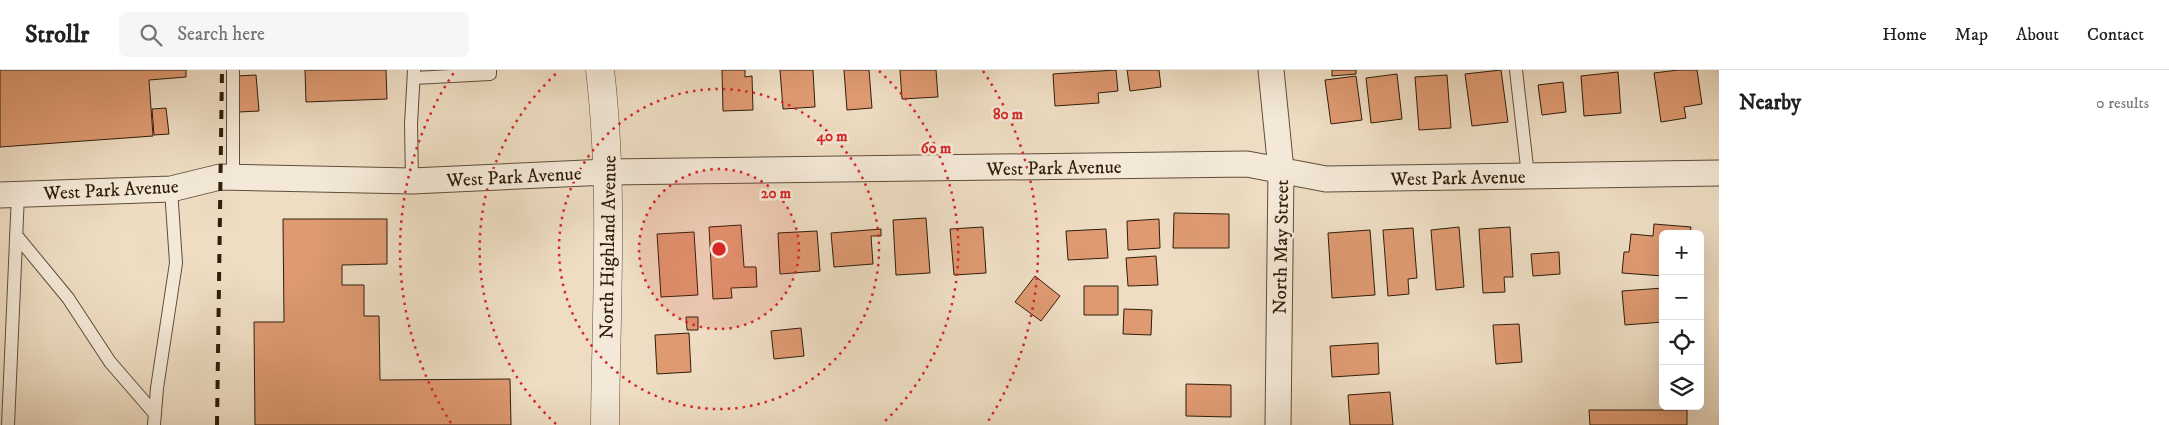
<!DOCTYPE html>
<meta charset="utf-8">
<style>
:root{--surface:#fff;--page:#f6f6f6;--text:#202124;--muted:#757577;--line:#e0e0e0}
body{margin:0;font-family:"IM FELL DW Pica",serif;background:var(--page);color:var(--text)}
.controls{position:absolute;right:15px;bottom:15px;display:grid;overflow:hidden;border-radius:8px;box-shadow:0 5px 20px #0002}
.controls button{width:45px;height:45px;display:grid;place-items:center;padding:0;border:0;border-bottom:1px solid var(--line);background:var(--surface);color:var(--text);font:25px sans-serif}
.list{margin:0;padding:0;list-style:none}
h2{display:flex;justify-content:space-between;align-items:center;height:65px;margin:0;padding:0 20px;font-size:21px}
h2 small{font-size:16px;font-weight:400;color:var(--muted)}
.icon{flex:none;width:28px;height:28px;fill:none;stroke:currentColor;stroke-width:2;stroke-linecap:round;stroke-linejoin:round}
.map{position:relative;flex:none;width:1719px;height:355px;overflow:hidden}
header{display:flex;align-items:center;gap:30px;box-sizing:border-box;height:70px;padding:0 25px;background:var(--surface);border-bottom:1px solid var(--line)}
header strong{font-size:24px}
nav{display:flex;gap:28px;margin-inline-start:auto;font-size:18px}
.search{width:350px;height:45px;background:var(--page);display:flex;align-items:center;gap:12px;box-sizing:border-box;padding:0 18px;border-radius:8px;color:var(--muted);font-size:19px}
main{display:flex}
aside{flex:1;background:var(--surface)}
.map>svg:first-child{display:block}
.building{fill:#df9a72;stroke:#2f1e0a}
.lines{fill:none;stroke-linecap:round;stroke-linejoin:round}
.service-casing{stroke:#5f4e38;stroke-width:14}
.minor-casing{stroke:#5f4e38;stroke-width:27}
.tertiary-casing{stroke:#5f4e38;stroke-width:29}
.service{stroke:#f4e9d8;stroke-width:12}
.minor{stroke:#f4e9d8;stroke-width:25}
.tertiary{stroke:#f4e9d8;stroke-width:28}
.rail{stroke:#2f1e0a;stroke-width:4;stroke-dasharray:9 9;stroke-linecap:butt}
.ring{fill:none;stroke:#d62828;stroke-width:2.5;stroke-dasharray:2.5 5}
.labels{text-anchor:middle;stroke-width:5;stroke-linejoin:round;paint-order:stroke}
.street-label{font-size:19px;fill:#2f1e0a;stroke:#f4e9d8}
.centre{fill:#d62828;stroke:#f4e9d8;stroke-width:2.5}
.ring-label{font-size:15px;text-anchor:middle;font-weight:bold;fill:#d62828;stroke:#f4e9d8;stroke-width:5;stroke-linejoin:round;paint-order:stroke}
</style>
<header>
<strong>Strollr</strong>
<div class="search"><svg class="icon" aria-label="search" viewBox="0 0 24 24"><circle cx="10" cy="10" r="6"/><path d="M15 15l6 6"/></svg>Search here</div>
<nav><a>Home</a><a>Map</a><a>About</a><a>Contact</a></nav>
</header>
<main>
<div class="map">
<svg width="1719" height="355" viewBox="0 0 1719 355">
<rect width="100%" height="100%" fill="#eeddc3"/>
<filter id="stains"><feTurbulence type="fractalNoise" baseFrequency=".004" numOctaves="4"/><feColorMatrix values="0 0 0 0 .2 0 0 0 0 .09 0 0 0 0 .02 0 0 0 .5 -.17"/></filter>
<radialGradient id="worn" r=".72"><stop offset=".6" stop-color="#630" stop-opacity="0"/><stop offset="1" stop-color="#630" stop-opacity=".3"/></radialGradient>
<path class="building" d="M0,0H186V7L149,10L153,66L0,77Z
M305,0H386L387,29L306,32Z
M722,0H745V7L752,6L753,40L723,41Z
M780,0H813L815,37L783,39Z
M844,0H869L872,38L847,40Z
M900,0H936L938,27L902,29Z
M1116,0L1118,21L1098,23L1099,33L1055,36L1053,4Z
M1127,0H1159L1161,17L1130,21Z
M1332,0H1356V4L1332,6Z
M1501,0L1508,52L1472,56L1465,4Z
M1678,0H1697L1702,34L1684,37L1686,48L1661,52L1654,3Z
M1618,2L1621,43L1584,46L1581,6Z
M1397,4L1402,49L1371,53L1366,8Z
M256,5L259,41L239,42L236,6Z
M1447,5L1451,58L1419,60L1415,7Z
M1356,6L1362,50L1331,54L1325,10Z
M1563,12L1566,42L1542,45L1538,15Z
M166,38L169,64L154,65L152,39Z
M1174,143L1229,144V178H1173Z
M926,148L930,203L896,205L893,150Z
M283,149H387V194L342,195V215H364V246H379L380,310L510,309L511,355H255L254,252H284Z
M1159,149L1160,178L1128,180L1127,151Z
M1654,154L1691,157L1690,164H1663V206L1622,203L1624,182H1629L1631,164L1653,166Z
M741,155L744,197H756L757,217L731,218L732,228L713,229L709,157Z
M983,157L986,203L954,205L950,159Z
M1459,157L1464,217L1436,220L1431,160Z
M1510,157L1513,207H1504L1505,222L1483,223L1479,159Z
M1413,158L1417,208L1408,209L1409,224L1388,226L1383,160Z
M881,159V166H871L873,194L834,197L831,163Z
M1106,159L1108,188L1068,190L1066,161Z
M1370,160L1375,225L1332,228L1328,163Z
M817,161L820,201L780,204L778,163Z
M694,162L698,225L661,227L657,164Z
M1559,182L1560,204L1533,206L1531,184Z
M1156,186L1158,215L1128,216L1126,188Z
M1035,206L1060,226L1041,251L1015,232Z
M1084,216H1118V245H1084Z
M1663,218V252L1625,255L1622,221Z
M1124,239L1152,240L1151,265L1123,264Z
M686,247H698V260H687Z
M1519,254L1522,292L1496,294L1493,255Z
M801,258L804,286L774,289L771,261Z
M689,263L691,302L657,304L655,265Z
M1378,273L1379,304L1332,307L1330,276Z
M1186,314L1231,315V347L1186,346Z
M1390,322L1393,355H1350L1348,325Z
M1589,340H1687V355H1590Z"/>
<g class="lines">
<defs>
<path id="service" d="M233,0V108
M1516,0L1528,106
M414,8L490,4V0
M412,111L411,54L414,0
M16,165L68,228L110,292L155,344
M8,355L18,124
M154,355L157,318L176,193L171,119"/>
<path id="minor" d="M1271,0L1281,100L1278,355
M0,125L171,119L220,107L412,111L608,102L1247,94L1326,109L1719,103"/>
<path id="tertiary" d="M600,0C614,117 606,237 605,355"/>
</defs>
<use href="#service" class="service-casing"/>
<use href="#minor" class="minor-casing"/>
<use href="#tertiary" class="tertiary-casing"/>
<use href="#service" class="service"/>
<use href="#minor" class="minor"/>
<use href="#tertiary" class="tertiary"/>
<path class="rail" d="M217,355L222,0"/>
</g>
<circle cx="719" cy="179" r="80" fill="#d62828" fill-opacity=".12"/>
<g class="ring">
<circle cx="719" cy="179" r="80"/>
<circle cx="719" cy="179" r="160"/>
<path d="M556 354A239 239 0 0 1 559 1M879 1A239 239 0 0 1 882 354"/>
<path d="M451 353A319 319 0 0 1 455 1M983 1A319 319 0 0 1 987 353"/>
</g>
<g class="labels">
<g class="street-label">
<text transform="translate(1054 97) rotate(-1)" y="7">West Park Avenue</text>
<text transform="translate(514 106) rotate(-3)" y="7">West Park Avenue</text>
<text transform="translate(1458 107) rotate(-1)" y="7">West Park Avenue</text>
<text transform="translate(111 119) rotate(-3)" y="7">West Park Avenue</text>
<text transform="translate(607 177) rotate(-89)" y="7">North Highland Avenue</text>
<text transform="translate(1280 177) rotate(-89)" y="7">North May Street</text>
</g>
</g>
<circle cx="719" cy="179" r="8" class="centre"/>
<g class="ring-label">
<text x="1008" y="49">80 m</text>
<text x="832" y="71">40 m</text>
<text x="936" y="83">60 m</text>
<text x="776" y="128">20 m</text>
</g>
<rect width="100%" height="100%" filter="url(#stains)"/>
<rect width="100%" height="100%" fill="url(#worn)"/>
</svg>
<div class="controls">
<button>+</button>
<button>−</button>
<button><svg class="icon" aria-label="locate" viewBox="0 0 24 24"><circle cx="12" cy="12" r="6"/><path d="M12 2v4M12 18v4M2 12h4M18 12h4"/></svg></button>
<button><svg class="icon" aria-label="layers" viewBox="0 0 24 24"><path d="M12 4l9 5-9 5-9-5zM3 14l9 5 9-5"/></svg></button>
</div>
</div>
<aside>
<h2>Nearby<small>0 results</small></h2>
<ul class="list">
</ul>
</aside>
</main>
